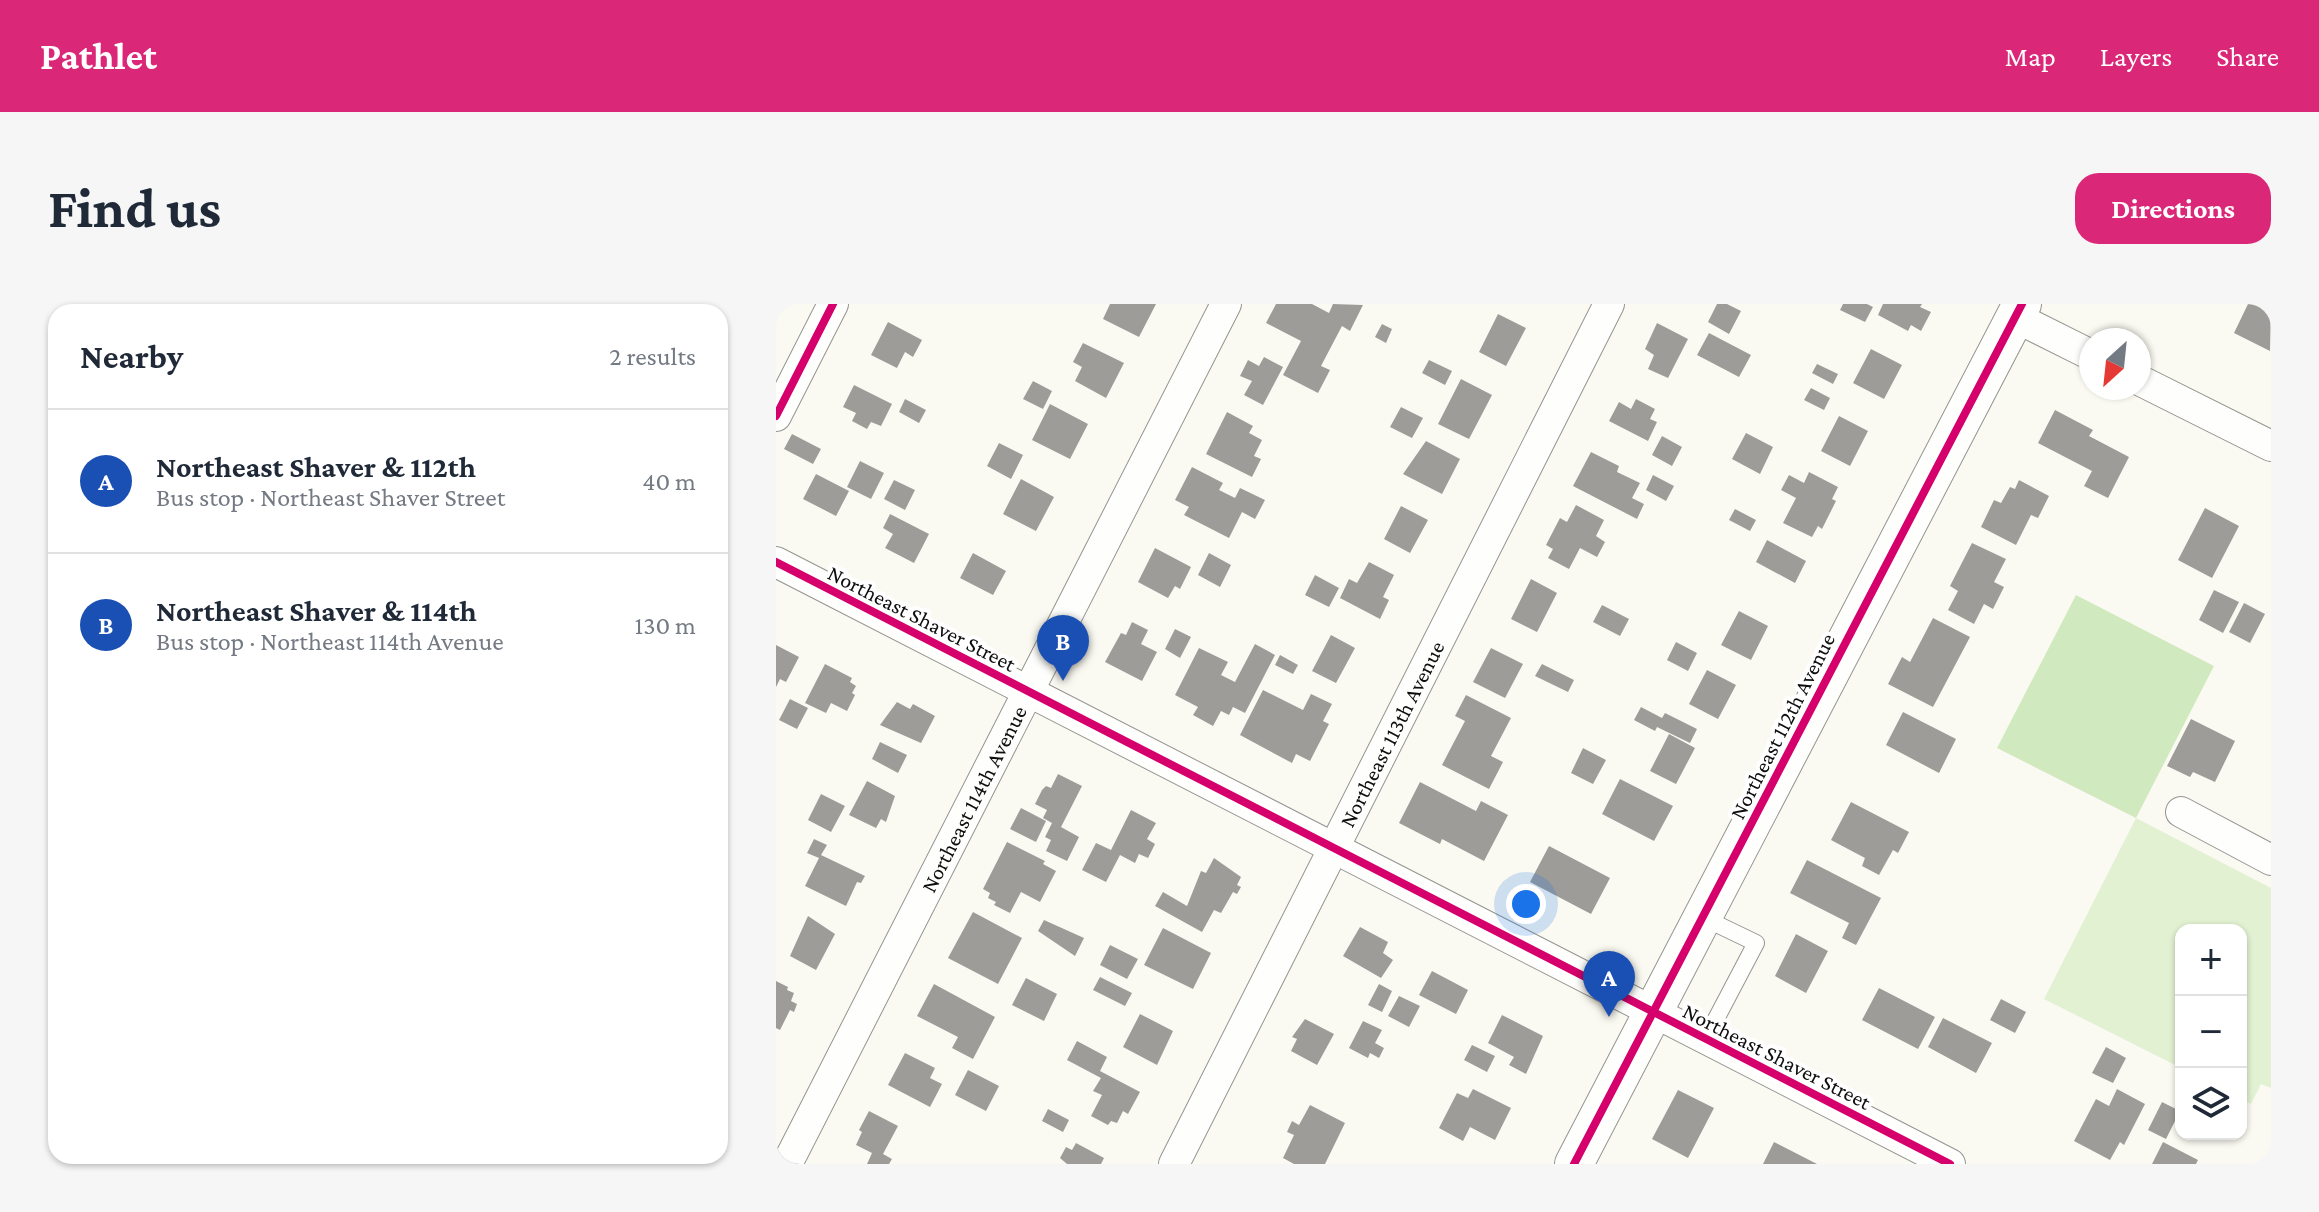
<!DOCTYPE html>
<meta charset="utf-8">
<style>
:root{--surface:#fff;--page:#f6f6f7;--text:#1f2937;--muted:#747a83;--line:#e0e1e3;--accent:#db2777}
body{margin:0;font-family:"Crimson Pro",serif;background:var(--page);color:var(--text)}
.controls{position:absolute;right:24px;bottom:24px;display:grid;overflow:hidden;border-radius:16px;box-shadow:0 2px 6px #0004}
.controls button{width:72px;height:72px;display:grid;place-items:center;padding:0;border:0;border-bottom:2px solid var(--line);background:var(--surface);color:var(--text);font:40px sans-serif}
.compass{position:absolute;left:1303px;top:24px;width:72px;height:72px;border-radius:50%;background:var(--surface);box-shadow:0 2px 6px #0004;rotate:207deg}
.you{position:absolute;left:750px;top:600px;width:28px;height:28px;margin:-20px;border:6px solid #fff;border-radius:50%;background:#1a73e8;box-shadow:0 0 0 12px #1a73e833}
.badge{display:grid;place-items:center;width:52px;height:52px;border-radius:50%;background:var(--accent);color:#fff;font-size:26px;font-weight:700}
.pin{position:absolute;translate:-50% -66px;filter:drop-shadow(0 2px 4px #0008)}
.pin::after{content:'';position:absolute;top:42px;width:28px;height:24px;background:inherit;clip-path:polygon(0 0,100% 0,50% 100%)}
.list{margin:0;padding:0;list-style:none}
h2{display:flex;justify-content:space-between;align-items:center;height:104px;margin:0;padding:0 32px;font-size:34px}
h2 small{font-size:26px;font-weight:400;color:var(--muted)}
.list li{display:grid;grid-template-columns:52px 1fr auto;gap:24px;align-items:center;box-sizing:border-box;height:144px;padding:0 32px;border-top:2px solid var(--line)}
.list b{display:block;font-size:30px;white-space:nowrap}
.list p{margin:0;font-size:26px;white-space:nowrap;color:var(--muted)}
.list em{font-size:26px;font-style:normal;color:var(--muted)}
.icon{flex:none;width:44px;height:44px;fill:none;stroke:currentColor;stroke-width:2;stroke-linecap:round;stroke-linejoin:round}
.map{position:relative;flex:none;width:1495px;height:860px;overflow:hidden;border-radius:24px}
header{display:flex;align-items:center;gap:48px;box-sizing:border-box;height:112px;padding:0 40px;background:var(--accent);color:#fff}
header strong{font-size:38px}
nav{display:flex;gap:44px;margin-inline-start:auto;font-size:28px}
.intro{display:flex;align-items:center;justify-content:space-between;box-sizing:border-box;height:192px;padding:0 48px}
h1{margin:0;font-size:56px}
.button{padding:20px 36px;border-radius:24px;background:var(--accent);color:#fff;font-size:28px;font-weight:700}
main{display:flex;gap:48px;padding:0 48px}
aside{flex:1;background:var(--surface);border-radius:24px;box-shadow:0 2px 6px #0004}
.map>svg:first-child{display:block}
.green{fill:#e2f1d2}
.forest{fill:#d1e9bf}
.building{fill:#9e9c98}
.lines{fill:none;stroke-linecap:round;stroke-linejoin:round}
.service-casing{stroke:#959491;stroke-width:18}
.minor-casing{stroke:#959491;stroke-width:32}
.tertiary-casing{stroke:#959491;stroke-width:40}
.service{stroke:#fefefd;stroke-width:16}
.minor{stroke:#fefefd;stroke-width:30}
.tertiary{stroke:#fefefd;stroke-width:38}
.cycleway-casing{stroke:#fff;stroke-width:13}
.cycleway{stroke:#d6006c;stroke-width:8}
.labels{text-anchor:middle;stroke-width:8;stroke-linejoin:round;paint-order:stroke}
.street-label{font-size:22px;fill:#0e0e0e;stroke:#fff}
</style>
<header>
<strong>Pathlet</strong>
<nav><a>Map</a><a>Layers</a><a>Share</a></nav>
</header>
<div class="intro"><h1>Find us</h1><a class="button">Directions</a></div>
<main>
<aside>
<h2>Nearby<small>2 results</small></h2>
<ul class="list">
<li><span class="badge" style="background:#1a4fb4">A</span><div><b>Northeast Shaver &amp; 112th</b><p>Bus stop · Northeast Shaver Street</p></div><em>40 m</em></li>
<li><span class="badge" style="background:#1a4fb4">B</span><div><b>Northeast Shaver &amp; 114th</b><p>Bus stop · Northeast 114th Avenue</p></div><em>130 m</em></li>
</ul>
</aside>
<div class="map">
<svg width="1495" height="860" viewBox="0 0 1495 860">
<rect width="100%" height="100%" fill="#fbfaf2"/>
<path class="green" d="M1360,514L1495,584V784L1485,780L1475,800L1465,795V626H1405V764L1268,695Z"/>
<path class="forest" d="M1300,291L1438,362L1360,514L1221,444Z"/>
<path class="building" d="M334,0H380L363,33L327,15Z
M500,0H536L553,9L557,0L587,1L574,27L566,22L545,62L554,66L542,89L507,71L525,37L490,19Z
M941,0H951L965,7L953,30L932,18Z
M1067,0H1091L1097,3L1089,18L1064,6Z
M1107,0H1146L1144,3L1155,8L1145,27L1135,21L1132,27L1102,11Z
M1472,0H1495L1494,47L1458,29Z
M722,10L750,24L730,62L703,48Z
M112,18L146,36L137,53L129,48L121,64L95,51Z
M881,19L912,35L892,74L872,65L878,51L869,45Z
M606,20L616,25L610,39L599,33Z
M933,29L975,51L963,73L921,51Z
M307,39L348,59L330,94L299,77L306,63L297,58Z
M1095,45L1126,61L1108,95L1077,79Z
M488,53L507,63L487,101L468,91L476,77L464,72L472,56L483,62Z
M653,56L676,67L669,81L646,69Z
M1041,60L1062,70L1057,80L1036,69Z
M685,75L716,91L693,135L662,120Z
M257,77L276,87L267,105L247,95Z
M78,81L116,100L105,122L95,118L91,125L76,117L80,109L67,103Z
M1035,84L1054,94L1048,106L1028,96Z
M129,95L150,106L143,119L123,108Z
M860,95L879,105L874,115L881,118L872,137L833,117L843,98L855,105Z
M274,100L312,120L294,155L256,136Z
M625,103L647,114L636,134L614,123Z
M1279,106L1317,126L1313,132L1353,153L1332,194L1308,182L1316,167L1262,139Z
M451,108L477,122L473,129L486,136L478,152L485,155L476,173L430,150Z
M1063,112L1092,127L1074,162L1045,147Z
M970,129L997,143L984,170L956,155Z
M16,130L45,145L37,160L8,145Z
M886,132L906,143L896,162L876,151Z
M650,137L684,155L666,190L627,170Z
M223,139L247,151L235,175L211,162Z
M815,148L843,162L841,168L864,179L856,194L868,200L861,215L797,182Z
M84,157L108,169L95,195L71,183Z
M416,163L447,179L443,186L459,194L464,184L489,196L479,215L466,208L453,234L408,211L413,203L399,196Z
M1033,168L1062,183L1056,195L1060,197L1046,225L1042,222L1036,233L1007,219L1020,194L1005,186L1013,171L1028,179Z
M40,170L73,187L60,212L27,195Z
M877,171L898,182L890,197L870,186Z
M245,175L278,193L260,227L227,210Z
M118,176L139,186L129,206L108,195Z
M1243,176L1273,192L1262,214L1255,211L1240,241L1205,223L1218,196L1225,199L1234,183L1239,185Z
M800,201L828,216L820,232L829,238L821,253L804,244L793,265L772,254L777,245L770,241L784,214L791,218Z
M625,202L652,216L634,249L608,235Z
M1429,204L1463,222L1436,274L1402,256Z
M959,205L980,216L974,227L953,216Z
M114,210L153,230L138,259L109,244L117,230L107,224Z
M991,236L1030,257L1019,279L980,258Z
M1196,239L1230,255L1218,278L1228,283L1217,305L1208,300L1198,320L1172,306L1182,287L1174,282Z
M379,244L415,263L404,285L399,282L392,294L362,278Z
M197,249L230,267L217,291L184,274Z
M433,249L455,261L444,283L422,271Z
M593,258L618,271L607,293L613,296L604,315L564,294L573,275L581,279Z
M539,271L563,284L553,303L529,291Z
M755,275L781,289L761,328L735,315Z
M1438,286L1463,298L1447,329L1423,316Z
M1468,299L1489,310L1474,339L1453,328Z
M826,301L853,315L844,332L817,318Z
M963,307L992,322L975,356L945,341Z
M1157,314L1194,333L1157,403L1112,380L1126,353L1134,358Z
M356,318L372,326L365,340L381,348L366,377L329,358L345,329L350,331Z
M399,325L415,333L404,354L389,345Z
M555,331L579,344L560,379L536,367Z
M900,338L921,349L912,367L891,356Z
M479,340L499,351L469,409L457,403L453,411L445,407L437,422L417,411L422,403L399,391L423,344L452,358L445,371L459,378Z
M0,341L23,353L10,378L4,375L0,383Z
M715,344L747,360L729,394L697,378Z
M504,351L522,361L517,370L499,361Z
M49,360L76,374L74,378L80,382L76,389L79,391L71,407L55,399L50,409L29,399Z
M766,360L798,376L792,388L759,372Z
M931,366L960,381L942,415L913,400Z
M487,386L527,406L535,390L556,400L547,417L553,420L534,457L520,450L516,459L464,431Z
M690,391L735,414L715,452L727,458L713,485L666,461L689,417L679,412Z
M14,395L32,404L21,425L3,416Z
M121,398L134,405L137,400L159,412L145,439L104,421Z
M865,403L886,414L889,409L921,425L914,439L881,423L879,427L858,416Z
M1127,408L1180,435L1163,469L1110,441Z
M1415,415L1459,437L1439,478L1417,468L1414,473L1391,462Z
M893,430L919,444L900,480L874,467Z
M104,438L131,451L122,469L96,455Z
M807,444L830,456L817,480L795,469Z
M282,470L306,482L285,523L303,533L291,557L270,547L275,536L269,533L276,519L267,514L271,506L259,500L266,486L270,482L275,484Z
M844,475L897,502L878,537L826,510Z
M91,477L119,492L110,518L105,515L100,524L73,511Z
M644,478L700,507L705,497L732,511L708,557L666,535L664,540L623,519Z
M45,490L69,502L55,528L32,516Z
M1075,498L1133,528L1122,549L1117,546L1103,571L1086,562L1089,554L1055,536Z
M245,504L270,517L260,538L234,525Z
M355,506L380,519L371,535L379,540L372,554L363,550L359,559L344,551L330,578L306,566L320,539L335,546Z
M38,535L51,541L45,551L89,572L85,579L81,578L70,602L29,582L43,554L31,549Z
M231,538L269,557L267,560L280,567L264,598L245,588L234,609L218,601L220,598L212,594L214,589L207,585Z
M773,542L834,574L815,610L754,578Z
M438,554L465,573L461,581L465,583L461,590L457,588L445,609L438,606L426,628L379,602L387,588L411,602L425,567L430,569Z
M1031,556L1105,594L1080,641L1066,634L1073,619L1014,589Z
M197,608L246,634L222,680L172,654Z
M32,612L59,630L40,666L14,652Z
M268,616L308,634L299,652L262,627Z
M584,623L612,638L607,649L617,656L605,674L567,652Z
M387,624L435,649L417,685L368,661Z
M1020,630L1052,647L1030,689L999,672Z
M334,641L362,655L351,675L324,661Z
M656,667L692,686L680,710L643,691Z
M324,673L356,689L349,702L317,686Z
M250,674L281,690L268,717L236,701Z
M0,677L12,683L11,686L18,689L15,697L21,700L18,708L14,706L4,726L0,724Z
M158,680L219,713L197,755L176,744L182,733L141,712Z
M603,680L616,687L606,708L592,701Z
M1103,684L1159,713L1142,745L1086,716Z
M623,692L644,702L633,723L612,712Z
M1225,695L1250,708L1239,729L1214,716Z
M364,710L397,727L381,761L347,743Z
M726,711L767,732L750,770L733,761L738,753L712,739Z
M1167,714L1216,739L1200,769L1152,743Z
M529,715L558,730L541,761L515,747L521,735L516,733Z
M587,717L606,726L599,739L608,744L603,754L594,749L592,754L573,744Z
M301,737L331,753L324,767L364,788L352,810L347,807L341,819L335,817L332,821L315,812L326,791L317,787L325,774L291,756Z
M696,741L719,752L711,768L688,756Z
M1330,743L1350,754L1337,779L1316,769Z
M129,749L159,764L154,774L166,780L154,803L112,781Z
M192,766L223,782L210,807L179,791Z
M697,785L735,804L719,836L694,823L687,837L663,824L681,789L692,794Z
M1341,785L1369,800L1348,841L1344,838L1334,856L1298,837L1320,795L1333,802Z
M902,786L938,804L912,854L876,835Z
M1386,798L1404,807L1390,835L1372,826Z
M534,801L569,819L549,860H518L507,854L518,831L511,828L516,817L523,821Z
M272,805L293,816L287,828L266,817Z
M93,807L122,822L107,850L116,855L113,860H91L96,849L80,841L86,828L83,826Z
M998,838L1041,860H987Z
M1387,838L1422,856L1420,860H1376Z
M300,839L328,854L325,860H291L284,854L290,843L296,846Z"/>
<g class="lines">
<defs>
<path id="service" d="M926,613L980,639L929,736"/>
<g id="minor">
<path d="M1239,13L1315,51"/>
<path d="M1363,76L1495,142"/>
<path d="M0,112L57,0"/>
<path d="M0,258L1174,860"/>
<path d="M1405,508L1495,556"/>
<path id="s1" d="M11,860L450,0"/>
<path id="s2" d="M398,860L833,0"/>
</g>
<path id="tertiary" d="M798,860L1246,0"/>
</defs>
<use href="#service" class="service-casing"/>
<use href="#minor" class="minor-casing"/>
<use href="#tertiary" class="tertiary-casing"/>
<use href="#service" class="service"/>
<use href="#minor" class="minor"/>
<use href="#tertiary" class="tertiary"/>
<defs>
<path id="cycleway" d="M0,112L57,0
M0,258L1174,860
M798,860L1246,0"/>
</defs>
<use href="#cycleway" class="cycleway-casing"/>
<use href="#cycleway" class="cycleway"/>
</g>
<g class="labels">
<g class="street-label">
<text transform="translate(146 314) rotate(27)" y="8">Northeast Shaver Street</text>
<text transform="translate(1006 422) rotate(-63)" y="8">Northeast 112th Avenue</text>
<text dy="8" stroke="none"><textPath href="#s2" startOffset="482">Northeast 113th Avenue</textPath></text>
<text dy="8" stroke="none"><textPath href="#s1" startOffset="410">Northeast 114th Avenue</textPath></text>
<text transform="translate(1001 752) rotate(27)" y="8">Northeast Shaver Street</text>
</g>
</g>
</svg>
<div class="controls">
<button>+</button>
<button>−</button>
<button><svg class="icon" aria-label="layers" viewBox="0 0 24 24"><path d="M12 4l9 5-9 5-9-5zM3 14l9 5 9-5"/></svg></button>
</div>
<svg class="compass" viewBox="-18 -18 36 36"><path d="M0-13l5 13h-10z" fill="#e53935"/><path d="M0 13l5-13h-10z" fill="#747a83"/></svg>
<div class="you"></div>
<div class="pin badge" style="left:833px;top:713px;background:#1a4fb4">A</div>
<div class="pin badge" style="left:287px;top:377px;background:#1a4fb4">B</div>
</div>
</main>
